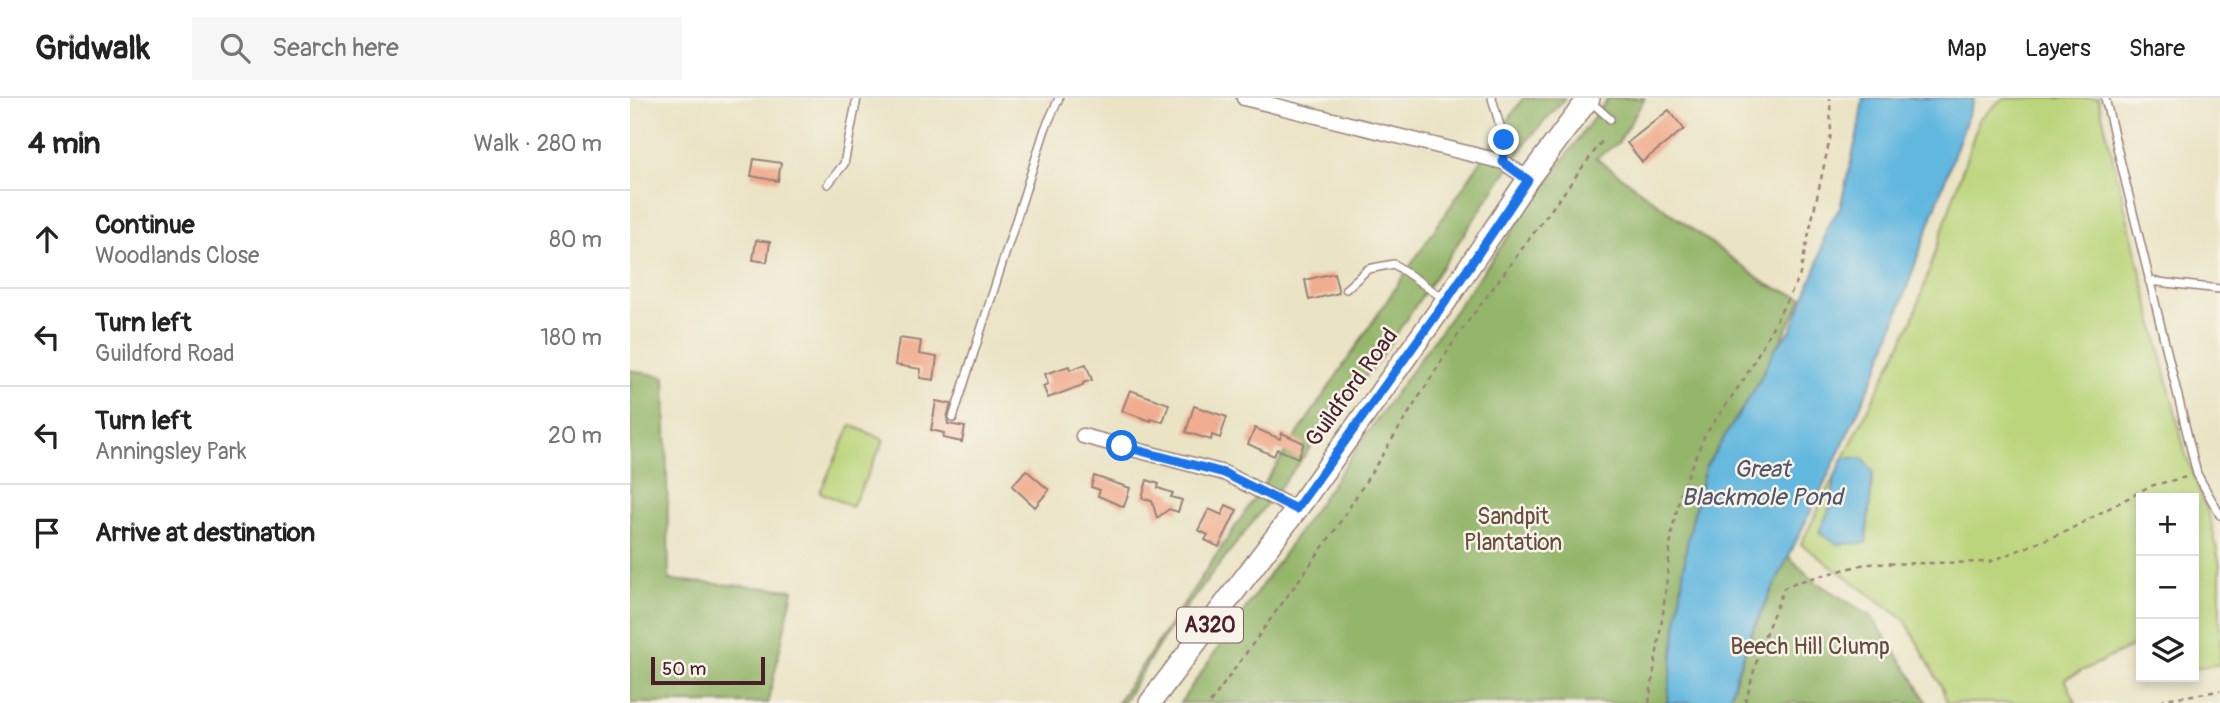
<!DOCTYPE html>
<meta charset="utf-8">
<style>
:root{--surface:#fff;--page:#f6f6f6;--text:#222;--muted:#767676;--line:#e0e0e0}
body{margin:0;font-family:Pangolin,sans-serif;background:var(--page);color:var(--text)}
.controls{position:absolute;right:21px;bottom:21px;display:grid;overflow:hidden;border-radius:0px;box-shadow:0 4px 10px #0003}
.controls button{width:63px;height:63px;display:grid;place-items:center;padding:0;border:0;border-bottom:2px solid var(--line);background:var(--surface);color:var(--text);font:35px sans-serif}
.scale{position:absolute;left:21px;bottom:18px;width:114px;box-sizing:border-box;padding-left:7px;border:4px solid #4a1f2b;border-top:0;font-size:19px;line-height:24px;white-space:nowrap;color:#4a1f2b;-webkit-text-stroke:5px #f7f3e8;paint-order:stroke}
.stop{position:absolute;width:21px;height:21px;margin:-16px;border:5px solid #1a73e8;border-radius:50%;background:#fff}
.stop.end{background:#1a73e8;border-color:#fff;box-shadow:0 2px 7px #0008}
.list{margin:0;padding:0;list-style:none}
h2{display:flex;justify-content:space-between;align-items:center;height:91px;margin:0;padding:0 28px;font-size:30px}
h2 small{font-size:23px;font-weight:400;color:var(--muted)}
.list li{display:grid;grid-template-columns:46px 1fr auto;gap:21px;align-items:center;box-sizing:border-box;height:98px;padding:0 28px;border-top:2px solid var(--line)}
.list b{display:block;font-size:26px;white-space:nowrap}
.list p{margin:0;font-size:23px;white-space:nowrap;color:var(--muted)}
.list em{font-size:23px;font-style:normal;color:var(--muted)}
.icon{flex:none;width:38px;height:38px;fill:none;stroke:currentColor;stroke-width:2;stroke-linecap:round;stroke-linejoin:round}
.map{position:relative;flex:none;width:1590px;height:605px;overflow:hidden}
header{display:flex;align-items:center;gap:42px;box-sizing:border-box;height:98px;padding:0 35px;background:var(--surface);border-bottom:2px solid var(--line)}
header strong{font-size:33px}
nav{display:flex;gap:38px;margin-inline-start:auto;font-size:24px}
.search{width:490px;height:63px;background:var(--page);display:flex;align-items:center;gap:18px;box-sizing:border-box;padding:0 24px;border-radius:0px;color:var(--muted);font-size:26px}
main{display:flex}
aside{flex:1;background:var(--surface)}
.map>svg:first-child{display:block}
.green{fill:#bbd57b;stroke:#827a53;stroke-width:2}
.forest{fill:#94b66b;stroke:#6f6a4b;stroke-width:2}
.water{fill:#62b7df;stroke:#566b85;stroke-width:2}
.building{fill:#f1ad8f}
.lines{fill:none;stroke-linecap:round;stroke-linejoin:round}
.service-casing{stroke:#9a8178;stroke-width:10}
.minor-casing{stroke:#9a8178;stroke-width:17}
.primary-casing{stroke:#9a8178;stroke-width:24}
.path{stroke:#9a8178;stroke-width:2.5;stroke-dasharray:5 5;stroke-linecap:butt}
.service{stroke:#fff;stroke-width:7}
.minor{stroke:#fff;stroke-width:14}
.primary{stroke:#fff;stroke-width:21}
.route{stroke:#1a73e8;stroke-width:9}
.labels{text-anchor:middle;stroke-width:5;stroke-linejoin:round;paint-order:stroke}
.shield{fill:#f7f3e8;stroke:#7e5f64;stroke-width:2}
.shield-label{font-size:21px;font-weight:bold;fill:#4a1f2b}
.street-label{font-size:23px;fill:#4a1f2b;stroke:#f7f3e8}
.park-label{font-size:23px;fill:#664c3f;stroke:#f7f3e8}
.water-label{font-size:24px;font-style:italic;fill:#52546a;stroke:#f7f3e8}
</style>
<header>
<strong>Gridwalk</strong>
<div class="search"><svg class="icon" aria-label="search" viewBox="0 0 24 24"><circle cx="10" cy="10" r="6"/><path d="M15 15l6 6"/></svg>Search here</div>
<nav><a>Map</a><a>Layers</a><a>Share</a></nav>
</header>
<main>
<aside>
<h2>4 min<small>Walk · 280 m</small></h2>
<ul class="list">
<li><svg class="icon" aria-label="ahead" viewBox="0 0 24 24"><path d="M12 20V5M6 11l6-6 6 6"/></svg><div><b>Continue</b><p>Woodlands Close</p></div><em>80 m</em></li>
<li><svg class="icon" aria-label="left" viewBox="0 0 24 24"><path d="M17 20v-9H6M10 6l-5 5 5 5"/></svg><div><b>Turn left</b><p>Guildford Road</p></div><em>180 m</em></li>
<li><svg class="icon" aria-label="left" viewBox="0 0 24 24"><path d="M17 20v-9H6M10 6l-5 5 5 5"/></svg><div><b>Turn left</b><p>Anningsley Park</p></div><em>20 m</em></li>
<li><svg class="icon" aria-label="arrive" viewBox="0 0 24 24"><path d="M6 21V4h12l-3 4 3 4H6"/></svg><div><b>Arrive at destination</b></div></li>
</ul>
</aside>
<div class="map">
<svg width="1590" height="605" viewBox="0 0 1590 605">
<rect width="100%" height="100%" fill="#f7f3e8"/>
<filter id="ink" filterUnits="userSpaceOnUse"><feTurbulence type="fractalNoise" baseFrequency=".0143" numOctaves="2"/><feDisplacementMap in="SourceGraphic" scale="14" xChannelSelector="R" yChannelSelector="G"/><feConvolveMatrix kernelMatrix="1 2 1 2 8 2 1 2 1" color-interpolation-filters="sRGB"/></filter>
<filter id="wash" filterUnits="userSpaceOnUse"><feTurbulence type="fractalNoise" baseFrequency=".00686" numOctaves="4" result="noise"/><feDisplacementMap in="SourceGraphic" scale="28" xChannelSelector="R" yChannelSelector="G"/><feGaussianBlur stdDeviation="1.57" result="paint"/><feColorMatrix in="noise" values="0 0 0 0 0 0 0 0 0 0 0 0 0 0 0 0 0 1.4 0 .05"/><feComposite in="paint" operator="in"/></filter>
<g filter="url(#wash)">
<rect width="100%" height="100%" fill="#eae3c4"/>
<path class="green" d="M1373,0H1468L1555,354L1581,424L1590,467V566L1564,571V400H1511V544L1435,581L1446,605H1317L1312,590L1275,522L1171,446L1283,221L1349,22Z
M221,327L254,342L222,409L190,394Z"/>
<path class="forest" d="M893,0H935L897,43L748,263L537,534L493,605H487Z
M978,0H1015L988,45L966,60L1138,187L1173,200L1126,289L1075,370L1057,445L1037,605H550L759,304Z
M0,272L35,279L39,482L163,492L138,605H0Z
M1158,458L1184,483L1241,518L1285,583L1297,605H1099C1112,553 1135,506 1158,458Z"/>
<path class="water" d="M1233,0H1344L1249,268L1195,384L1123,531L1105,580L1099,605H1037L1057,445L1075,370L1126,289L1144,252L1161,232L1188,165L1197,129L1210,110L1228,34Z
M1214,360H1233L1243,374L1236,445L1208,446L1189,435L1201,407L1205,378Z"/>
<g id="blocks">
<path class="building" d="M1039,12L1054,31L1012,64L997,45Z
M124,61L151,65L148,83L121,78Z
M126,142L140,144L137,164L123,162Z
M704,175L709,195L679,202L675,182Z
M269,240L291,243L289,256L307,259L304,282L290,280L291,271L265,267Z
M456,266L462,282L453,285V287L418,300L413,288L418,286L415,276L439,268L440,272Z
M500,292L539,306L533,324L521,321V323L492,313Z
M306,303L321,306L317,319L318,326L335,329L332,344L313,340L314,335L301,332Z
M564,308L597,319L590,340L582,337L581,342L556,334Z
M625,330L650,341L652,335L674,345L668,360L647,351L644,358L618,346Z
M396,372L419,392L405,409L382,388Z
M464,378L500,390L494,409L468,398L470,392L461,389Z
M517,382L529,386L528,390L543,395L541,399L552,402L548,414L539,411L527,420L522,403L512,400Z
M596,407L607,412L589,449L575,442L578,437L568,432L579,411L592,417Z"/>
</g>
</g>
<g filter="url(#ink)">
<use href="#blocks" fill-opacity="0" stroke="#9a8178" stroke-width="2"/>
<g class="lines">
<defs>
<path id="service" d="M862,0L874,42L873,64
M1475,0L1567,376L1590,417
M959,2L980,21
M198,86L214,66L227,0
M1519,183L1590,191
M716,191L738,171L764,166L813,200
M323,320L415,31L429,0"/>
<path id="minor" d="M614,0L873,64L898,81
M453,338L594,375L666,411"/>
<path id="primary" d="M520,605L670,407L816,203L898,81L959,0"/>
</defs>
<use href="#service" class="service-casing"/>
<use href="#minor" class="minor-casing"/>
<use href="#primary" class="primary-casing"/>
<path class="path" d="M580,605L705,432L828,237L972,43
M1019,605L1033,515L1042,433L1052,390L1075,337L1116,278L1169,180L1201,36L1200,0
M1115,605L1132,544L1154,490L1164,485L1235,466L1359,464L1437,433L1520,388L1556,379
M1532,605L1534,601L1590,593"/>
<use href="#service" class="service"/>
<use href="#minor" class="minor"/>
<use href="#primary" class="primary"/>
</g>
</g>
<g class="lines" filter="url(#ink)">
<path class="route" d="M492,348L594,375L666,411L816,203L898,82L873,64L874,42"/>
</g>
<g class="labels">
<rect class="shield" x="547" y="509.5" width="66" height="35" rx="5"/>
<g class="shield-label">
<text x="580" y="534">A320</text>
</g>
<g class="street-label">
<text transform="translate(721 289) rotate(-54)" y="8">Guildford Road</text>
</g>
<g class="park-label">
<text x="883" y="426">Sandpit<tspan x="883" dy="26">Plantation</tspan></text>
<text x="1180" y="556">Beech Hill Clump</text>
</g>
<g class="water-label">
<text x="1132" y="379">Great<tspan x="1132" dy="28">Blackmole Pond</tspan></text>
</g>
</g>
</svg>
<div class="controls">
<button>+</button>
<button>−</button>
<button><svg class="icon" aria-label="layers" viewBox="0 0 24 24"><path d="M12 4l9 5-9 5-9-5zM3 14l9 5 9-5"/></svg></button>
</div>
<div class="scale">50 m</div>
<div class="stop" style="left:492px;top:348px"></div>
<div class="stop end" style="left:874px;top:42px"></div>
</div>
</main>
